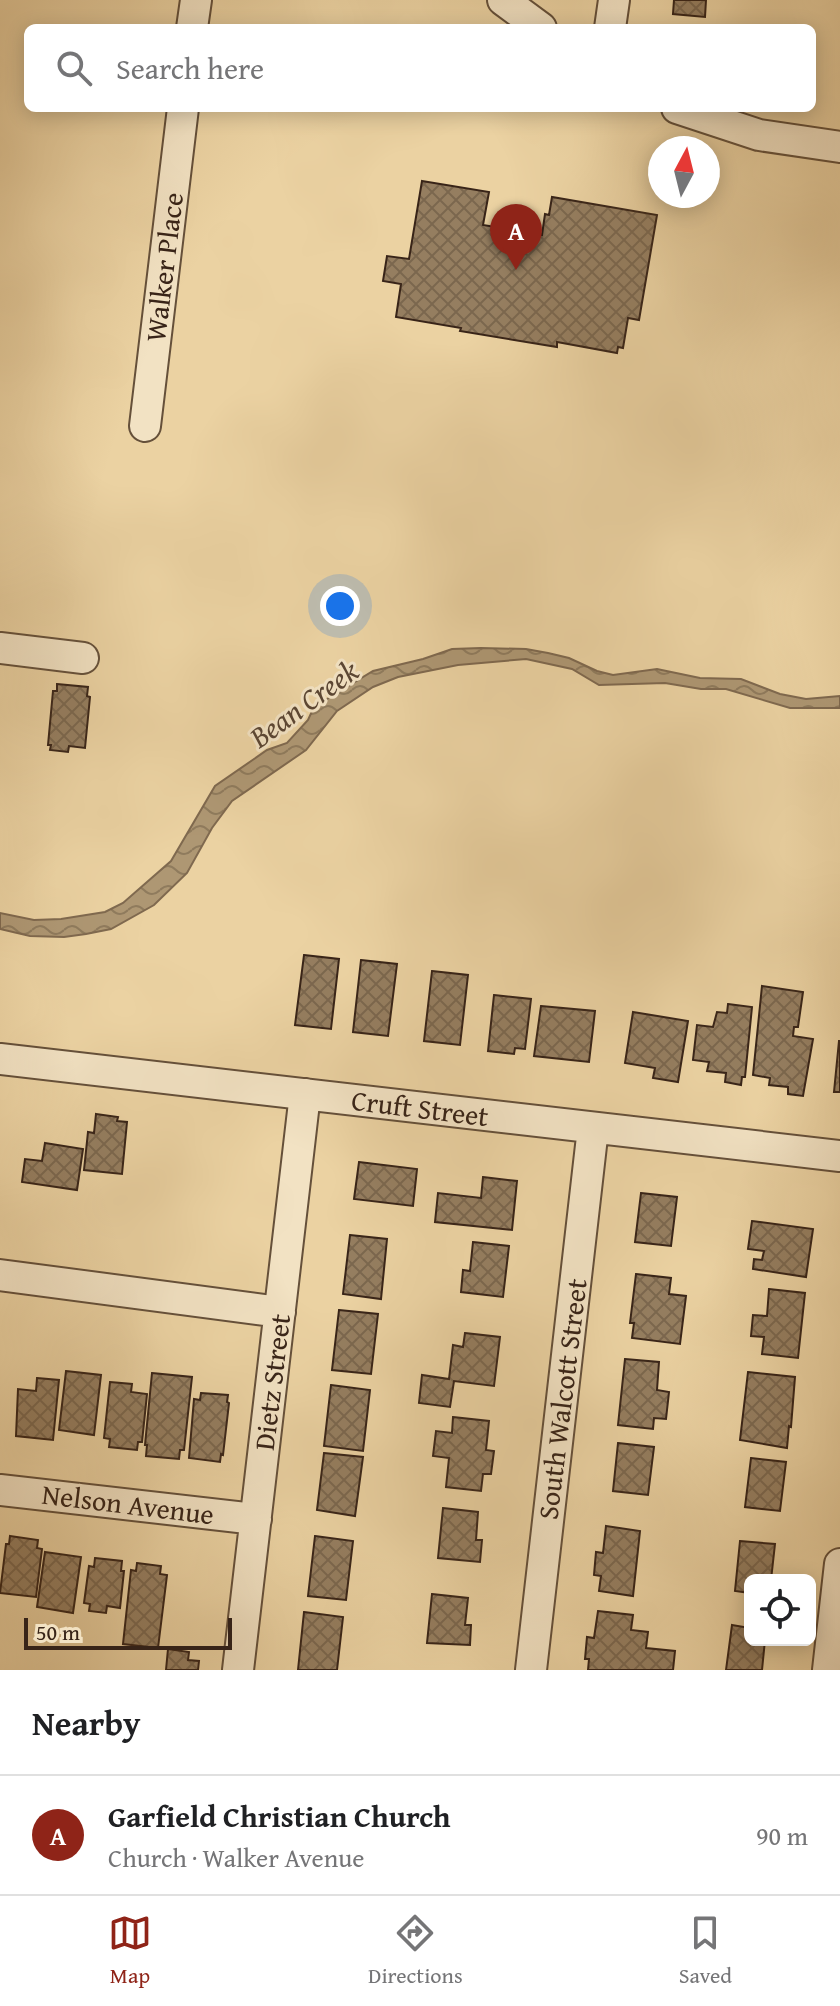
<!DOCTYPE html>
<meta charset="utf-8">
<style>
:root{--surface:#fff;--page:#f6f6f6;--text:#202124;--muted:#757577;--line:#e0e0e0;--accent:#8f2418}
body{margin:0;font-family:"Gentium Book Plus",serif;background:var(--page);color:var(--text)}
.controls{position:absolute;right:24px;bottom:24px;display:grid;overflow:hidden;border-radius:12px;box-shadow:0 4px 20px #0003}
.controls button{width:72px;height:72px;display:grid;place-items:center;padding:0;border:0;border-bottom:2px solid var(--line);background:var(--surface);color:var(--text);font:40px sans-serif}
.compass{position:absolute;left:648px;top:136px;width:72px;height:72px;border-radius:50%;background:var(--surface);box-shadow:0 4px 20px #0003;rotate:7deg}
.scale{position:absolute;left:24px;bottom:20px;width:208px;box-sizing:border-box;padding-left:8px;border:4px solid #382418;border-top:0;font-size:22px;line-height:28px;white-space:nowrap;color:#382418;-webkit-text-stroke:6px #f2e2c3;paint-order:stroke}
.you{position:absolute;left:340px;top:606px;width:28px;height:28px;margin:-20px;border:6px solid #fff;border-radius:50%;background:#1a73e8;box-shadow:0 0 0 12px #1a73e833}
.badge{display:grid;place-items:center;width:52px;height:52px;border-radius:50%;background:var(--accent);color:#fff;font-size:26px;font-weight:700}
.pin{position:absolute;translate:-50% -66px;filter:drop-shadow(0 2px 4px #0008)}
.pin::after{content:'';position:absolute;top:42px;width:28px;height:24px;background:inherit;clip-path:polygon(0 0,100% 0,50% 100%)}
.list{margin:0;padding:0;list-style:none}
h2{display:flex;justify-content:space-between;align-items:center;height:104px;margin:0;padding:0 32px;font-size:34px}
h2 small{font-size:26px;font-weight:400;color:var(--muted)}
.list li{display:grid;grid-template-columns:52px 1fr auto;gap:24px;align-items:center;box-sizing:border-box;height:120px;padding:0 32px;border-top:2px solid var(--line)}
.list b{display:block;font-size:30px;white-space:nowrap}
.list p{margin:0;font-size:26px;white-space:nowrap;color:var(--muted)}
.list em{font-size:26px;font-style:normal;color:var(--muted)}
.icon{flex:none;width:44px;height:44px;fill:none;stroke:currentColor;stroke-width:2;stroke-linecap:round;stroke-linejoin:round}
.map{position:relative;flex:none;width:840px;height:1670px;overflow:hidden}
.search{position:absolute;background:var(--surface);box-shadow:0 4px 20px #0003;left:24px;right:24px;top:24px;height:88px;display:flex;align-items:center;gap:20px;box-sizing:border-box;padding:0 28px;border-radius:12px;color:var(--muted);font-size:30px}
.sheet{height:224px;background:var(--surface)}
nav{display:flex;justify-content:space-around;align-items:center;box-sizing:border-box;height:112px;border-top:2px solid var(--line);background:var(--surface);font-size:22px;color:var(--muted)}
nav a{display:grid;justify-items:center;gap:4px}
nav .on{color:var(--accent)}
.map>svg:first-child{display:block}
.water{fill:url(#water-waves);stroke:#7f694f;stroke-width:2}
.building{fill:url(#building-cross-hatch);stroke:#382418;stroke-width:2}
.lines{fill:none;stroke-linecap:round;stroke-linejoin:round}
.minor-casing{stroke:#65503a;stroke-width:34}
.minor{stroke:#f2e2c3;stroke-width:30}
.labels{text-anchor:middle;stroke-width:6;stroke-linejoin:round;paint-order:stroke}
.street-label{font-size:28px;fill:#382418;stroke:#f2e2c3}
.water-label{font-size:30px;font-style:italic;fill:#5b4633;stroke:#f2e2c3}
</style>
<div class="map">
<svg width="840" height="1670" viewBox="0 0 840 1670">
<defs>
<pattern id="water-waves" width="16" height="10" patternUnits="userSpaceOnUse" patternTransform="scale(2)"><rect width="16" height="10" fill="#ae9773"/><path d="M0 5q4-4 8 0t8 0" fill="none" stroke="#8f7b5d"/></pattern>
<pattern id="building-cross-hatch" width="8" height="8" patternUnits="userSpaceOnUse" patternTransform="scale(2)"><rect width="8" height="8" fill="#957e60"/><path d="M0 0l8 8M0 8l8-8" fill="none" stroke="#7b674e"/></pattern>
</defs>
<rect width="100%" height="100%" fill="#ebd2a2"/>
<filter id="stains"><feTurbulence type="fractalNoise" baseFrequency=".0025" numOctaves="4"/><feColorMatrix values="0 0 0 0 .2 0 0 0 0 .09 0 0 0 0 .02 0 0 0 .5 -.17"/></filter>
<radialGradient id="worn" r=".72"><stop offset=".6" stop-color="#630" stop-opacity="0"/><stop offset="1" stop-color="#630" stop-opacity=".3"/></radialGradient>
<path class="water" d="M481,648L526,649L548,653L569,658L597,671L613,675L657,669L700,678L741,679L780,694L806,699L840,696V708H790L726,689H701L665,683L599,685L572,669L526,659L458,665L398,677L373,687L337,711L306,750L232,801L212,828L187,873L154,905L111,929L86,934L64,937L30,936L0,929V913L34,920L61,919L105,912L123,903L171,861L215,786L267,750L287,743L308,720L314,707L373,671L423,659L452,649Z"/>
<path class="building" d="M674,0H706L705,17L673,14Z
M422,181L489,192L483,225L542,235L545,214L549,215L552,197L657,215L639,320L628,318L623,348L618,347L617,353L557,342V347L460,331L461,328L396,317L401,284L383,281L387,256L409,259Z
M57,684L88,687L87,696L90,697L85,748L69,746L68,752L50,750L51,745H48L53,691H57Z
M304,955L339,959L331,1029L295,1025Z
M361,960L397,964L388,1036L353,1032Z
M432,971L468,975L460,1045L424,1041Z
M762,986L803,992L798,1027H794L793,1036L813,1039L803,1096L788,1094V1087L769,1085L770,1078L753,1075Z
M494,995L531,999L525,1049L515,1048L514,1054L488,1051Z
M728,1004L752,1007L745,1077H742L741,1085L725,1082L726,1073L707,1071L709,1062L693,1060L697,1025L713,1027L717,1012L727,1013Z
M541,1006L595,1011L589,1062L534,1056Z
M633,1012L688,1021L678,1082L653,1078L655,1068L625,1063Z
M839,1041H840V1092H834Z
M96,1114L118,1117L117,1121L127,1122L122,1174L84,1170L88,1132L94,1133Z
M45,1143L83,1149L77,1190L22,1182L25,1159L42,1161Z
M359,1162L417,1169L413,1206L354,1199Z
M483,1177L517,1181L512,1230L435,1222L438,1193L481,1198Z
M641,1193L677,1197L671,1246L635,1242Z
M752,1221L813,1229L806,1277L753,1269L754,1259L762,1260L764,1251L748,1249Z
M350,1235L387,1239L381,1299L343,1294Z
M473,1242L509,1246L503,1297L461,1292L463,1270L470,1271Z
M636,1274L671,1278L669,1294L686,1296L680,1344L632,1338L634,1323H630Z
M769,1289L805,1293L798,1358L762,1354L764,1337L751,1336L753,1315L767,1316Z
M339,1310L378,1314L371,1374L332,1370Z
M465,1333L500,1337L494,1386L454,1381L450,1407L419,1403L422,1375L449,1379L453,1345L463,1347Z
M625,1359L659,1362L657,1390L669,1392L666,1419L654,1418L653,1429L618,1425Z
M66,1371L101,1375L94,1435L59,1430Z
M748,1372L795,1377L791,1427L789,1426L787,1448L740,1440Z
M152,1373L192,1377L184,1450H180L179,1459L146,1456L147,1445H145Z
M37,1378L59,1380L53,1440L16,1436L18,1389L36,1391Z
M110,1382L132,1384L131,1392L147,1394L142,1442H138L137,1450L109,1447L110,1439L104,1438Z
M331,1385L370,1390L363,1451L324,1446Z
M201,1393L228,1395L227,1402L229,1403L223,1455L221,1454L220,1462L189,1458L194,1399L200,1400Z
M453,1417L489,1421L486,1450L494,1451L491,1474H483L481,1491L446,1487L449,1458L433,1456L436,1431L452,1433Z
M618,1443L654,1447L648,1495L613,1491Z
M324,1453L363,1457L355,1516L317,1510Z
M751,1458L786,1462L780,1511L745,1507Z
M443,1508L478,1512L476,1540H482L480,1562L438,1558Z
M606,1526L640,1531L633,1596L599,1591L601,1576L594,1575L596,1552L603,1553Z
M10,1536L38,1540L37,1548L42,1549L36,1597L0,1593L6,1544H9Z
M315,1536L353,1541L346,1600L308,1596Z
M740,1541L775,1544L771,1580H750V1593L735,1591Z
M45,1552L81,1557L73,1613L37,1607Z
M95,1558L122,1561L121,1571H124L120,1608L107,1606L106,1613L89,1611L90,1604L84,1603L89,1566L94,1567Z
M137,1563L161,1566L160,1574L167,1575L158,1648L123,1644L131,1570L136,1571Z
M432,1594L468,1598L465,1625H471L470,1645L427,1643Z
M598,1611L633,1615L631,1630L648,1632L646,1648L675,1651L673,1670H588L589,1659H585L587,1637L594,1638Z
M304,1612L343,1617L337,1670H298Z
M732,1625L750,1628V1640H765L762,1670H726Z
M168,1649L189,1652L188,1660L199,1661L198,1670H166Z"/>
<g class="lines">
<defs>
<path id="minor" d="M503,0L541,28
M192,28L196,0
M610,28L614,0
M677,108L759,135L840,147
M145,426L183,108
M0,648L83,658
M0,1059L840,1156
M0,1275L280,1312
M0,1490L256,1519
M238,1670L305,1094
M531,1670L593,1128
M828,1670L840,1564"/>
</defs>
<use href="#minor" class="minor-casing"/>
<use href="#minor" class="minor"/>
</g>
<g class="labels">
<g class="street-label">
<text transform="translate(164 267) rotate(-83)" y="10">Walker Place</text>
<text transform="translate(420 1108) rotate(7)" y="10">Cruft Street</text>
<text transform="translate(272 1382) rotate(-83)" y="10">Dietz Street</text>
<text transform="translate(562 1399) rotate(-83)" y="10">South Walcott Street</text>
<text transform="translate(128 1504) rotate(7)" y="10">Nelson Avenue</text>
</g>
<g class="water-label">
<text transform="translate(304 704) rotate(-36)" y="10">Bean Creek</text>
</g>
</g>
<rect width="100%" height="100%" filter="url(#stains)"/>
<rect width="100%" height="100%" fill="url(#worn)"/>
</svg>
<div class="controls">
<button><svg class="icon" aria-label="locate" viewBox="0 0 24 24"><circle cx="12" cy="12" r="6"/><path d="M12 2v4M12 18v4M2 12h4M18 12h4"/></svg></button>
</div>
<svg class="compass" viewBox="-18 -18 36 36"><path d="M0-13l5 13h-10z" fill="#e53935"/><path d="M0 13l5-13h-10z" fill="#757577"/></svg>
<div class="scale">50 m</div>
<div class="you"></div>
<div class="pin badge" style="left:516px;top:270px">A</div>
<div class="search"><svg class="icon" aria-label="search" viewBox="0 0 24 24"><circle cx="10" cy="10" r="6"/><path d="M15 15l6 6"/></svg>Search here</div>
</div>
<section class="sheet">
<h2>Nearby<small></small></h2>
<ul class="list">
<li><span class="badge">A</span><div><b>Garfield Christian Church</b><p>Church · Walker Avenue</p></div><em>90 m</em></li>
</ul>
</section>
<nav>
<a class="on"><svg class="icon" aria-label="map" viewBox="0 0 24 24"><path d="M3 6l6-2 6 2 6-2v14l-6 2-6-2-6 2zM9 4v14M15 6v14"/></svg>Map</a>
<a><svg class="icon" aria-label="directions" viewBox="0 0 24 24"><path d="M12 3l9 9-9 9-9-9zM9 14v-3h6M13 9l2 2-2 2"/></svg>Directions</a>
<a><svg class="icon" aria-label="saved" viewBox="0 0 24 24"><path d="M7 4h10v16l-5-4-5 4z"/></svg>Saved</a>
</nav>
